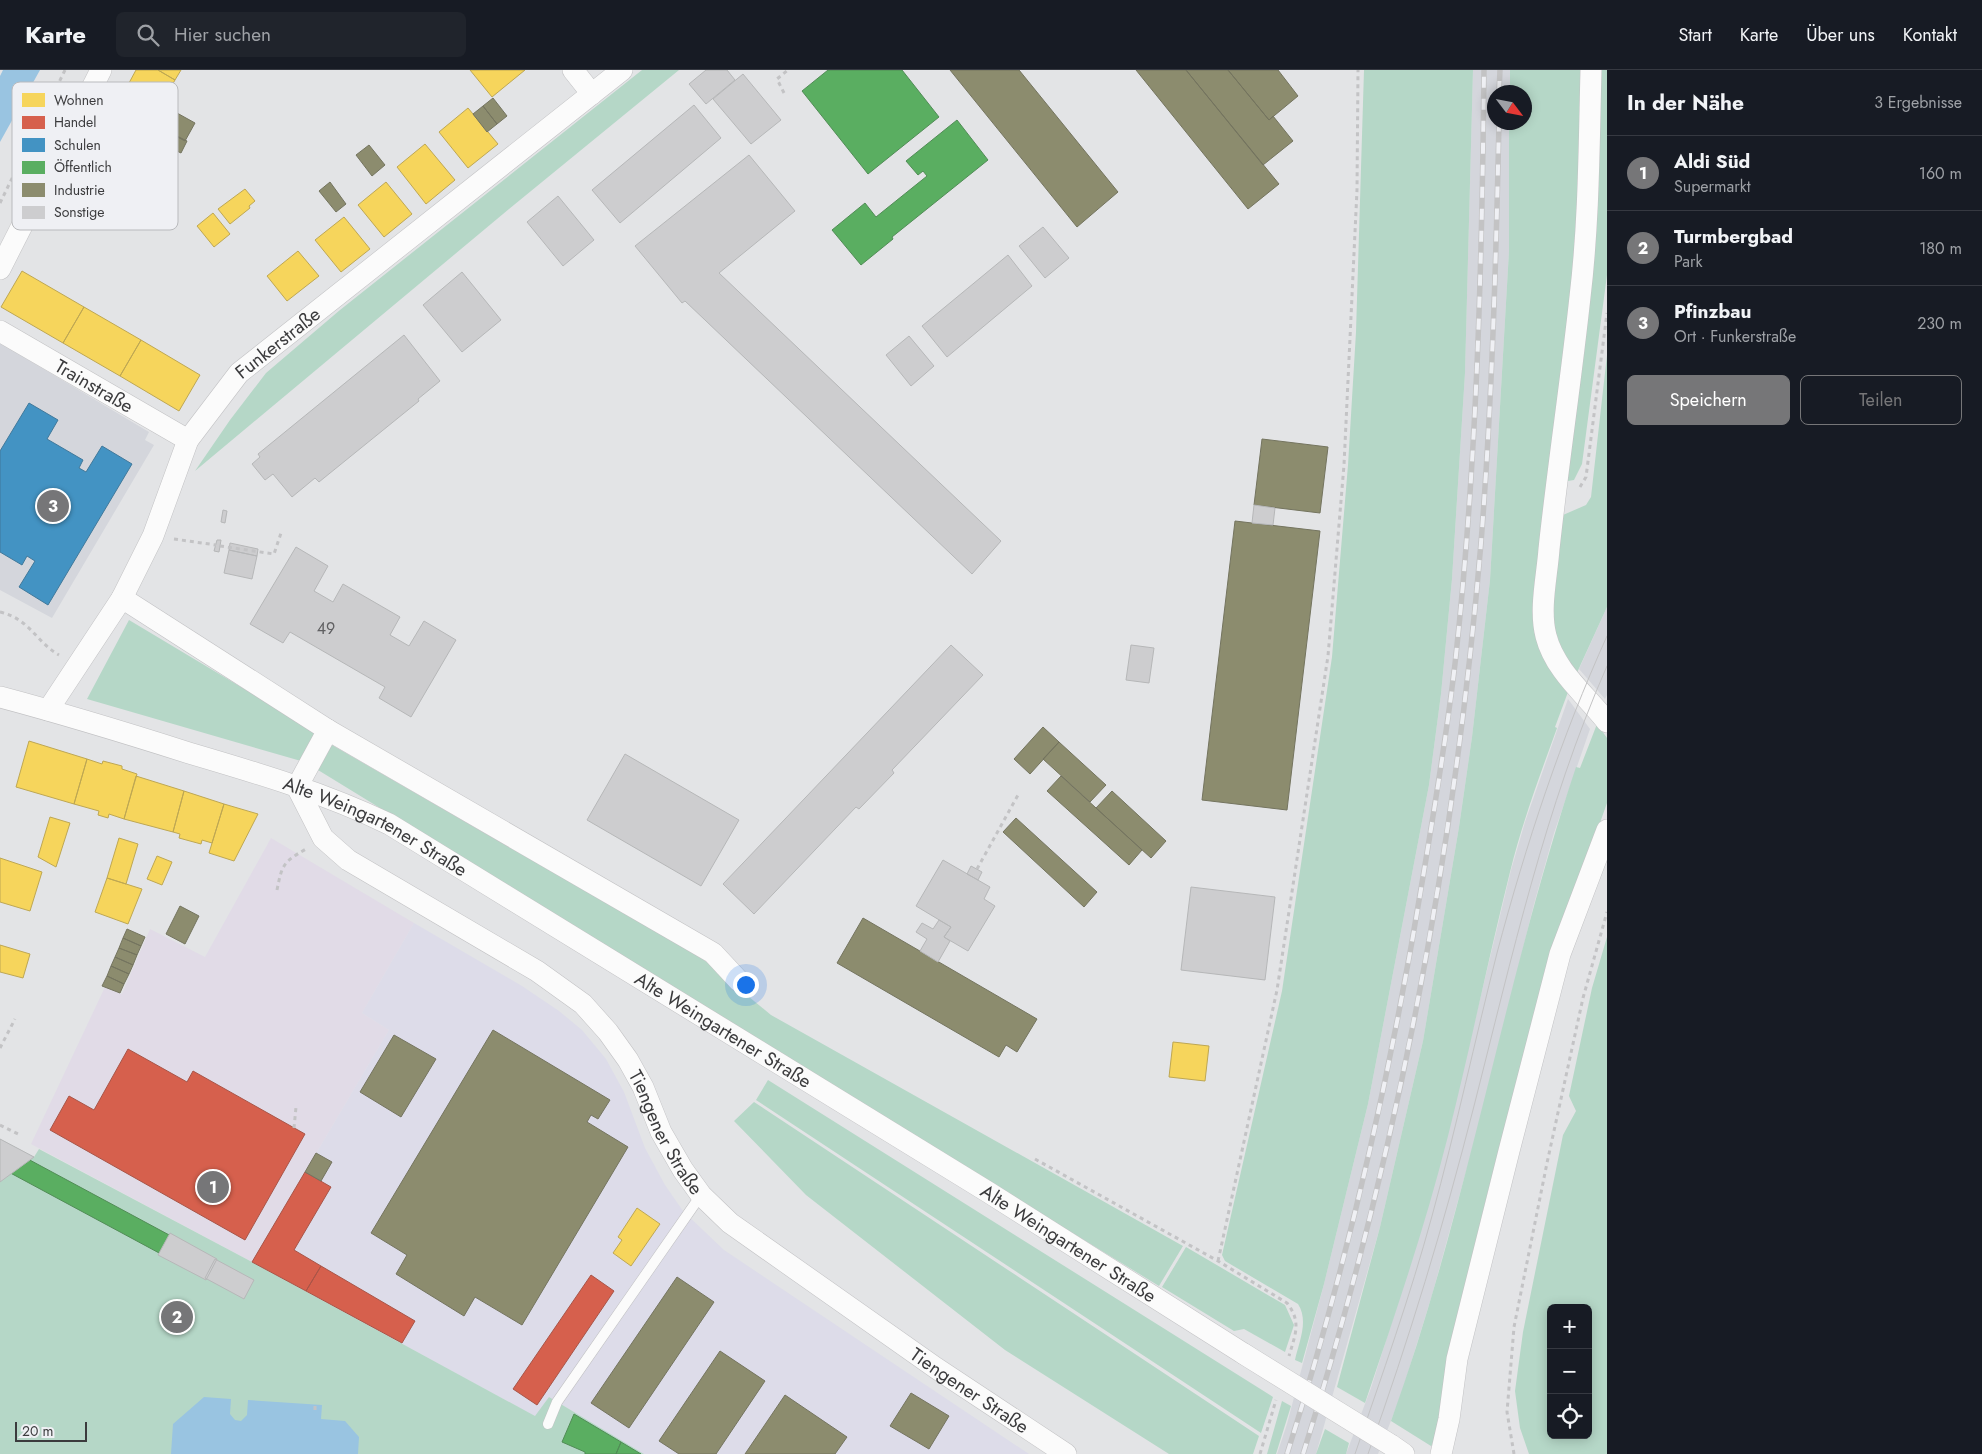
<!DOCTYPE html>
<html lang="de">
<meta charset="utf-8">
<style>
:root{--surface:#171b24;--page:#20242c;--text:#f1f3f6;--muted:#9ea1a6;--line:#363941;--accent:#767678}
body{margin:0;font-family:Jost,sans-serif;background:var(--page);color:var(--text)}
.controls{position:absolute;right:15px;bottom:15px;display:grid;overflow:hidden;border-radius:8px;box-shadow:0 2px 12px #0003}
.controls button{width:45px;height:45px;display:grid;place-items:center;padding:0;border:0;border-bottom:1px solid var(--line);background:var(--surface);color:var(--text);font:25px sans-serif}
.compass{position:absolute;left:1487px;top:15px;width:45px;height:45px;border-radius:50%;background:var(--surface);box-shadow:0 2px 12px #0003;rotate:122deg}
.scale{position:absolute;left:15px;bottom:12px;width:72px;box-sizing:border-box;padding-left:5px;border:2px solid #3b3b3d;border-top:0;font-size:14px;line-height:18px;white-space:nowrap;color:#3b3b3d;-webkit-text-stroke:4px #eff0f4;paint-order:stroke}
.you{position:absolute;left:745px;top:914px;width:18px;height:18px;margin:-12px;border:4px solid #fff;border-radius:50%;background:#1a73e8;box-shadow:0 0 0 8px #1a73e833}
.badge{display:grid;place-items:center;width:32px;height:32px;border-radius:50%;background:var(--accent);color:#fff;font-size:16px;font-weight:700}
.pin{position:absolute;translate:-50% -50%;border:2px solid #fff;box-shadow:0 1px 5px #0006}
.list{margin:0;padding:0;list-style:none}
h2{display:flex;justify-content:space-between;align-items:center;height:65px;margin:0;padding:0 20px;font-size:21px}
h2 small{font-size:16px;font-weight:400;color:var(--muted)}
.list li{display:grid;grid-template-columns:32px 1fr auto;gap:15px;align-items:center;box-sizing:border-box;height:75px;padding:0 20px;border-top:1px solid var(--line)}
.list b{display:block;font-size:19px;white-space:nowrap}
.list p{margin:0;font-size:16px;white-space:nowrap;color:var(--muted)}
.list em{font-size:16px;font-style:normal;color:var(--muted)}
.actions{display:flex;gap:10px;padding:15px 20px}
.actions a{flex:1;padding:11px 0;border:1px solid var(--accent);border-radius:8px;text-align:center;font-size:18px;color:var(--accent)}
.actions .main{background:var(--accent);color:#fff}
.icon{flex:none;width:28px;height:28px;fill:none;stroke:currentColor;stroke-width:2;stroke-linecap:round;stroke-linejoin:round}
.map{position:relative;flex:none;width:1607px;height:1384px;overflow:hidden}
header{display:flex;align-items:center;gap:30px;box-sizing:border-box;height:70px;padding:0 25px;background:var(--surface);border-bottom:1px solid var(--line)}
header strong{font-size:24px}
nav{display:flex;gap:28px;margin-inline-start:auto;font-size:18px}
.search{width:350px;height:45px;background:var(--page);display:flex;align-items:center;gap:12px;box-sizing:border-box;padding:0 18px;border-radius:8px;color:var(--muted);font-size:19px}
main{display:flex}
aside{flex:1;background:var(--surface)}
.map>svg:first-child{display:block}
.commercial{fill:#e1dbe7}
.industrial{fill:#dddce9}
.built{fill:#d4d6dc}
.green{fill:#b5d7c7;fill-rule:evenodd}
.water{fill:#99c4e1}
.homes{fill:#f6d55c;stroke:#bea753}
.shops{fill:#d6604d;stroke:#a85548}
.schools{fill:#4393c3;stroke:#41799b}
.public{fill:#5aae61;stroke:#518c56}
.industry{fill:#8c8c6e;stroke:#74745f}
.building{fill:#cdcdcf;stroke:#b6b7b8}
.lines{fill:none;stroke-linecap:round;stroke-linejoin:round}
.lane-casing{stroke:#c2c2c4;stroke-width:11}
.street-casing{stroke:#c2c2c4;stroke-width:22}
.path{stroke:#c3c3c5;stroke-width:3;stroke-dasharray:4 4;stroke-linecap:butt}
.lane{stroke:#fbfbfb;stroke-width:10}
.street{stroke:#fbfbfb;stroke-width:21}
.tram{stroke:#c3c3c4;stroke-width:1}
.rail-casing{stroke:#c3c3c4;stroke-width:5.5}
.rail{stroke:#eff0f4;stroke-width:4;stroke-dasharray:11;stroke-linecap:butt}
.street-bridge-casing{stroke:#c2c2c4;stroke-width:22;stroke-linecap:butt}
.street-bridge{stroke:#fbfbfb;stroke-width:21}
.labels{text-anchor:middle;stroke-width:5;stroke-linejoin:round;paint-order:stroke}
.number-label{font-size:16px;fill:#606062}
.street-label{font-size:19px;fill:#3b3b3d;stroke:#eff0f4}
.key{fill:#eff0f4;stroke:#b9babd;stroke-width:1}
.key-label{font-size:14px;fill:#3b3b3d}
</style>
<header>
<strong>Karte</strong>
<div class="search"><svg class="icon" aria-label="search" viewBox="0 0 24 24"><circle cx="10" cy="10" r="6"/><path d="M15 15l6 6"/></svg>Hier suchen</div>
<nav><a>Start</a><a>Karte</a><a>Über uns</a><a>Kontakt</a></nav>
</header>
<main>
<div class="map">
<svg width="1607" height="1384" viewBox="0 0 1607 1384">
<rect width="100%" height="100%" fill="#e3e4e6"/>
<path class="commercial" d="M271,768L414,853L362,943L389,960L252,1192L31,1074L105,917L122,924L150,859L205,887Z"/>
<path class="industrial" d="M414,853L522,916L559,941L582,960L606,989L624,1022L645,1078L665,1115L683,1141L724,1180L1029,1384H644L549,1327L536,1347L252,1192L389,960L362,943Z"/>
<path class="built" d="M1473,0H1510V22H1494V52L1509,53V181L1490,510L1472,667L1459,757L1423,971L1380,1157L1316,1384H1277L1287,1354L1324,1214L1368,1034L1429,715L1441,624L1452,509L1465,303Z
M0,273L149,362L145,370L154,375L52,548L0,520Z
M1607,537V625L1605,629L1579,599Z
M1568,629L1590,659L1554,763L1534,834L1481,1047L1432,1225L1401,1325L1378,1384H1346L1371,1318L1425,1147L1447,1067L1511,800L1525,752Z"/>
<path class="green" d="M642,0H679L509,139L195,401L230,350L266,303L340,240Z
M1364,0H1473L1465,303L1452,509L1441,624L1429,715L1368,1034L1324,1214L1302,1293L1295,1290C1299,1272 1309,1251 1298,1234L1225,1191L1222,1185L1282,921L1332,587L1348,395L1356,262Z
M1510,0H1586L1580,163L1537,545L1568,622L1555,657L1557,658C1540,705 1522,753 1510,802C1488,890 1470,979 1448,1066C1425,1157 1395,1245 1365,1333L1337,1317L1380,1157L1423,971L1459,757L1472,667L1490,510L1509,181V53L1524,52V22H1510Z
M1598,0H1607V205L1582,394L1574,410L1568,411L1566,408Z
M1607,285V537L1575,607C1538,559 1556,500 1563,445L1586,435L1591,427Z
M129,550L318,663L301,691L87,629Z
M1597,654L1607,668V733L1581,806L1435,1373L1431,1376L1391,1351C1468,1138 1504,912 1576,697L1580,698Z
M332,675L703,889L771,945L1183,1176L1159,1216L318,700Z
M1607,867V1384H1529L1520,1358L1515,1321L1523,1262L1563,1065L1576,1041L1569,1026L1592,918ZM1551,1238H1588V1365H1551Z
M768,1010L1273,1327L1261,1363L756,1030Z
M754,1032L1259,1366L1253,1384H1169L1005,1280L806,1125L734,1051Z
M0,1069L34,1087L39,1079L252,1192L535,1346L549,1327L644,1384H0Z
M1186,1177L1285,1235L1294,1255L1285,1282L1244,1259L1234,1261L1162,1217Z
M1282,1331L1291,1336L1276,1384H1267Z
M1325,1359L1349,1373L1346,1384H1316Z"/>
<path class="water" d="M3,0H40L0,72V6Z
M204,1327L231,1329L230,1344L235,1350L241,1351L247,1345L248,1330L322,1335L321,1349L345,1351L359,1367L358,1384H171L173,1354Z"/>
<path class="homes" d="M136,0H158L175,10L155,45L122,26Z
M158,0H181L175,10Z
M470,0H525L492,27Z
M468,38L498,74L468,98L439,62Z
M425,74L455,110L426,134L397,97Z
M386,112L412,144L384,167L358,135Z
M245,119L255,131L249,136L250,138L230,154L218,139Z
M213,143L230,164L214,177L197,156Z
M344,147L370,179L341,202L315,170Z
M298,181L319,206L287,231L267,206Z
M22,201L84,237L63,273L1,237Z
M84,237L141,270L120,306L63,273Z
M141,270L200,305L179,341L120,306Z
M29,671L87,689L74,734L16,717Z
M87,689L102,694L103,691L122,696V699L137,704L124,749L109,744L108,748L98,745L99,741L74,734Z
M136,706L184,721L173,762L124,749Z
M184,721L224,734L212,773L202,770L201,774L179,768L180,764L173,762Z
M224,734L258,744L234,791L209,783Z
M50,747L70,753L56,797L38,787Z
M119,768L138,774L126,814L107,808Z
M157,786L172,792L162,815L147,809Z
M0,788L42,802L30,841L0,832Z
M107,808L142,819L128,854L95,842Z
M0,875L30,884L23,908L0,902Z
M1173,972L1209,976L1205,1011L1169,1007Z
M637,1138L660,1154L631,1196L613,1183L622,1170L618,1167Z"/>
<path class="shops" d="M128,979L187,1012L193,1001L305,1064L245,1170L50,1060L69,1026L94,1040Z
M305,1102L331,1117L294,1180L321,1196L306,1221L252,1192Z
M321,1196L415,1251L402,1273L306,1221Z
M591,1205L614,1221L537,1335L513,1319Z"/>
<path class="schools" d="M29,333L58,350L47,369L83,390L79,398L86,402L102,376L132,394L48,535L19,517L35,491L27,486L22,495L0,482V381Z"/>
<path class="public" d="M828,0H902L939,47L868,104L802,21Z
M957,50L988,90L892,167L893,169L861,195L832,160L865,133L876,147L927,106L923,101L918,105L906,91Z
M13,1081L171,1166L161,1184L3,1099Z
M574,1344L621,1372L616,1384H585V1382L562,1372Z
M621,1372L641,1384H616Z"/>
<path class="industry" d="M950,0H1019L1118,122L1077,157Z
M1136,0H1186L1279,114L1248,139Z
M1186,0H1228L1269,50L1273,46L1293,71L1263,95Z
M1228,0H1278L1298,26L1269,50Z
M493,28L507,46L497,54L483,36Z
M483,36L497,54L487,62L473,44Z
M177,43L195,53L185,71L168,62Z
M167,61L187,71L181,83L160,73Z
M369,75L385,95L372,106L356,85Z
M330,112L346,134L336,142L319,121Z
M1262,369L1328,377L1320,443L1254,435Z
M1235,451L1320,461L1287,740L1202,730Z
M1043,657L1059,672L1030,704L1014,689Z
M1059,672L1106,715L1090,732L1043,689Z
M1061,706L1142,780L1129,795L1047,721Z
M1112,721L1166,771L1151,788L1096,738Z
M1016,748L1097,822L1084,837L1003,762Z
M180,836L199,846L185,874L166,864Z
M863,848L1037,949L1017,982L1006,975L999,987L837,893Z
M127,859L145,867L141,876L123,868Z
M123,868L141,876L137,885L119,878Z
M119,878L137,885L133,895L115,887Z
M115,887L133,895L129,904L111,896Z
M111,896L129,904L124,914L107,906Z
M107,906L124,914L120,923L102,916Z
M493,960L610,1030L598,1049L591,1045L587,1052L628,1077L522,1255L475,1227L464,1246L396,1204L407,1185L371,1163Z
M394,965L436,989L401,1047L360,1022Z
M316,1083L332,1092L321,1111L305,1102Z
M677,1207L714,1232L629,1358L591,1333Z
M720,1281L765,1311L716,1384H679L659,1371Z
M911,1323L949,1346L929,1379L890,1356Z
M785,1325L847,1367L835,1384H745Z"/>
<path class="building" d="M706,0H727L735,10L706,34L689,14Z
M743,4L781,50L751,74L713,29Z
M694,35L721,68L620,153L592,120Z
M749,85L795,141L719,203L1001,471L972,504L685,231L682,233L635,176Z
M558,126L594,170L563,196L527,152Z
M1043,157L1069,188L1045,208L1019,176Z
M1008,185L1032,216L947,287L922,256Z
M462,202L501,250L462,282L423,235Z
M404,265L440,311L418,329L419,331L319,412L315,408L292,427L273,404L265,410L252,394L260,387L258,384Z
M909,266L934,296L911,316L886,285Z
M1254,435L1275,438L1273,455L1252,453Z
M223,440L227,441L225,453L221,452Z
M217,470H221L219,482L214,481Z
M230,473L258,479L257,486L229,480Z
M296,477L328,496L314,521L333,532L343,514L400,547L390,565L409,576L424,551L456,570L411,647L379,628L385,617L290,562L283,573L250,554Z
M229,480L257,486L252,509L224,503Z
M951,575L983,605L892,700L894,703L859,739L856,737L754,844L723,814Z
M1131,575L1154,578L1149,613L1126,610Z
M625,684L739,750L701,816L587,750Z
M943,790L990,817L984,829L995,836L968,881L944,867L951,857L916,836Z
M971,796L982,802L978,810L967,804Z
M1191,817L1275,827L1265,910L1181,900Z
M939,850L951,857L944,867L950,871L938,892L920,881L927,869L916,862L922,853L933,859Z
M0,1069L34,1087L0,1112Z
M170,1163L217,1189L206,1210L158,1185Z
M215,1189L254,1210L244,1229L205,1208Z"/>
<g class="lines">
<defs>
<path id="lane" d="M548,1354L557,1332L701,1125"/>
<g id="street">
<path d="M573,0L592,24"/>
<path d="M1591,0C1589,76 1589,152 1580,227C1571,311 1558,395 1549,479C1547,507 1539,539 1546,566C1555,601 1586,625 1607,652"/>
<path d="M0,199L101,0"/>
<path id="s1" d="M0,261L188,370"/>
<path d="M122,528L328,660L713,883L739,911"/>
<path id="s2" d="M0,627C64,644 126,663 189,683C257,703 325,723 389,754L988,1122L1244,1284"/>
<path id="s3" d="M48,640L122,528L153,466L188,370L239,303L622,0"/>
<path id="s4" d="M297,717L323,768L348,790L537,901L583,934L608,962L628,990L643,1017L661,1062L683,1100L701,1125L730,1153L936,1298L1066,1384"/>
<path d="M297,717L328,660"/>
<path d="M1391,1375L1404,1384"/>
<path d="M1441,1384L1449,1349L1457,1289L1509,1081L1560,884L1607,760"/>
</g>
</defs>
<use href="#lane" class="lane-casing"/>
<use href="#street" class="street-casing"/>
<path class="path" d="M784,23L777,9L788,0
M0,133L65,0
M1580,417L1586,407L1607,243
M174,469L216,475
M220,476L274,484L282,460
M0,542C30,549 36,572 59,585
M977,799L1018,725
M277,820C282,795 283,792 306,779
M0,978L15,949
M0,1055L18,1064
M294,1058L296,1037
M1035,1089L1218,1191L1287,1233C1302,1252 1295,1265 1289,1286
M1218,1191L1277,920L1328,586L1344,395L1357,120L1358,0
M315,1340V1334
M1260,1384L1276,1330
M1514,1384L1507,1342L1514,1257L1547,1093L1583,928L1607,842"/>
<use href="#lane" class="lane"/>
<use href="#street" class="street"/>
<path class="tram" d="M1355,1384C1382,1305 1410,1227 1432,1146C1456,1059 1475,970 1497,883C1526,774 1561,668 1607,566
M1368,1384C1409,1270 1444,1154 1474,1036C1512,887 1545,737 1607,596"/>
<defs>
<path id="rail" d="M1499,22L1500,0
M1287,1384C1348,1193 1392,998 1424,801C1436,729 1448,657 1456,585C1477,390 1482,195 1484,0
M1303,1384C1396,1090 1455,780 1481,473C1492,333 1496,193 1499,52"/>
</defs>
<use href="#rail" class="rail-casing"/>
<use href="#rail" class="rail"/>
<defs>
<path id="street-bridge" d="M1244,1284L1391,1375"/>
</defs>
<use href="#street-bridge" class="street-bridge-casing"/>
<use href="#street-bridge" class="street-bridge"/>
</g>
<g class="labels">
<g class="number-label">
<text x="326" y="564">49</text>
</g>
<g class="street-label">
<text dy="7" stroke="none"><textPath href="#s3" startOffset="439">Funkerstraße</textPath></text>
<text dy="7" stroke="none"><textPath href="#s1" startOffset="109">Trainstraße</textPath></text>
<text dy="7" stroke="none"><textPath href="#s2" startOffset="398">Alte Weingartener Straße</textPath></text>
<text dy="7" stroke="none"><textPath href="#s2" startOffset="802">Alte Weingartener Straße</textPath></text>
<text dy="7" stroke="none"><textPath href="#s4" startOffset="520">Tiengener Straße</textPath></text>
<text dy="7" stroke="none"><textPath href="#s2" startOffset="1208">Alte Weingartener Straße</textPath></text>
<text dy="7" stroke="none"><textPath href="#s4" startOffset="925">Tiengener Straße</textPath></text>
</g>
</g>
<rect x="12" y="12" width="166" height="148" rx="8" class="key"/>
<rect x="22" y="23" width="23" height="14" fill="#f6d55c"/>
<rect x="22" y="46" width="23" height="13" fill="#d6604d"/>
<rect x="22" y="68" width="23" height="14" fill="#4393c3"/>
<rect x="22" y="91" width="23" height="13" fill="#5aae61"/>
<rect x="22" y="113" width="23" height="14" fill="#8c8c6e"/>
<rect x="22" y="136" width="23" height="13" fill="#cdcdcf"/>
<g class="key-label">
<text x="54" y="35">Wohnen</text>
<text x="54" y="57">Handel</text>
<text x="54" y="80">Schulen</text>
<text x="54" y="102">Öffentlich</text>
<text x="54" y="125">Industrie</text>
<text x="54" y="147">Sonstige</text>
</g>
</svg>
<div class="controls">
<button>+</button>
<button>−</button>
<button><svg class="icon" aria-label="locate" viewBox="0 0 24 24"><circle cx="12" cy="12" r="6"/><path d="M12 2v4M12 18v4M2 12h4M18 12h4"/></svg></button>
</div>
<svg class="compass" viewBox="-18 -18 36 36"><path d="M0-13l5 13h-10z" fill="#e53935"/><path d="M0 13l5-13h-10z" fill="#9ea1a6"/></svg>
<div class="scale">20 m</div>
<div class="you"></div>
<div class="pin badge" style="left:213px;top:1117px">1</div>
<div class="pin badge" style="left:177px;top:1247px">2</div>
<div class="pin badge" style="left:53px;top:436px">3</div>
</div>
<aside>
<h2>In der Nähe<small>3 Ergebnisse</small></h2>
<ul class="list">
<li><span class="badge">1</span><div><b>Aldi Süd</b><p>Supermarkt</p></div><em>160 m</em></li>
<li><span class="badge">2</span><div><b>Turmbergbad</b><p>Park</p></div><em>180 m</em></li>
<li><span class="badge">3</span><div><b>Pfinzbau</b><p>Ort · Funkerstraße</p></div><em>230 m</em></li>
</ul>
<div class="actions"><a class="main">Speichern</a><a>Teilen</a></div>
</aside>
</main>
